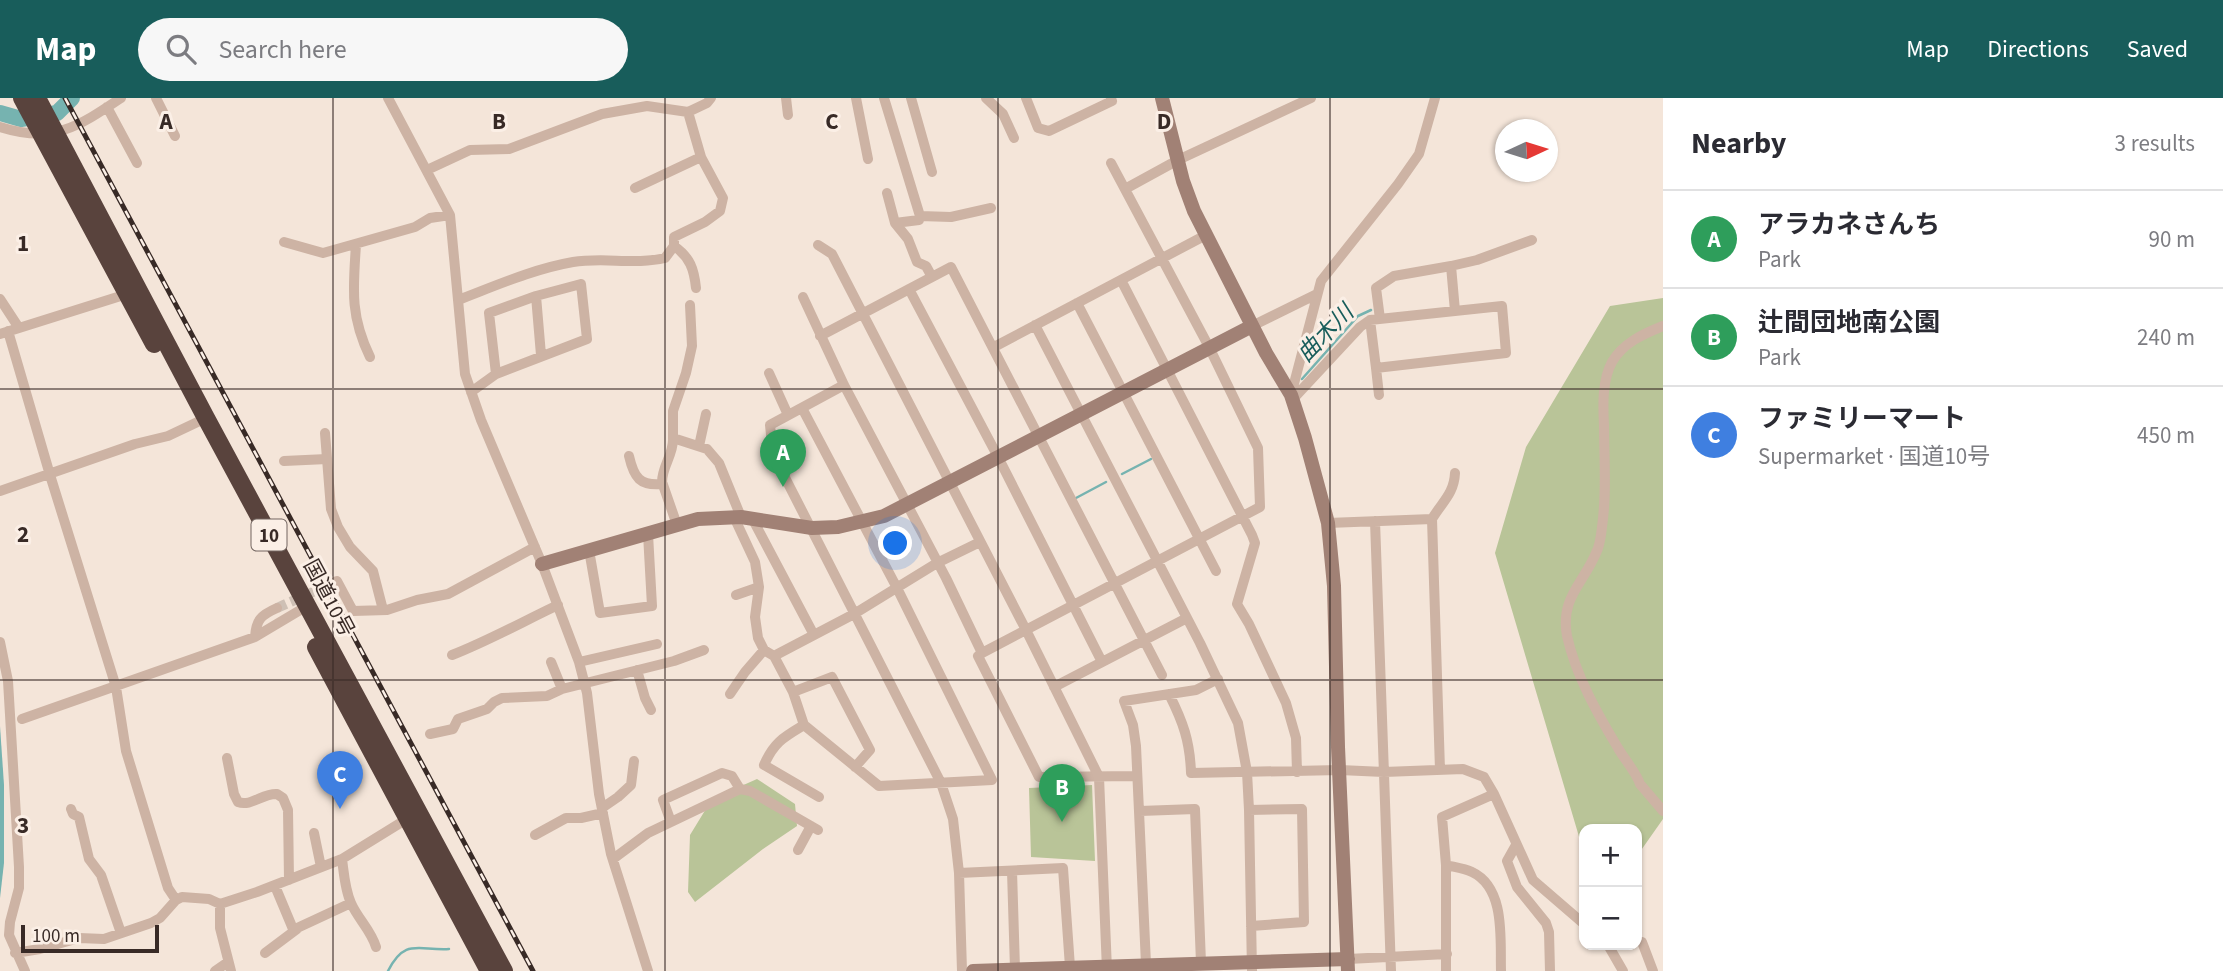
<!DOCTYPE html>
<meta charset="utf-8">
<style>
:root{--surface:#fff;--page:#f7f7f7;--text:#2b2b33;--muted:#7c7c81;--line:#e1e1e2;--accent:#185d5b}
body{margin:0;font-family:"Source Sans 3","Noto Sans JP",sans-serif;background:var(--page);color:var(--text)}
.controls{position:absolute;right:21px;bottom:21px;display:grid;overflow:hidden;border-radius:14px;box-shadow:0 2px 5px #0004}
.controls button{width:63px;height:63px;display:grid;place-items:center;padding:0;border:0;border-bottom:2px solid var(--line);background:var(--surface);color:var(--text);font:35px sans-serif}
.compass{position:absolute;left:1495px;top:21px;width:63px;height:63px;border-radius:50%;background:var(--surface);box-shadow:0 2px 5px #0004;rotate:86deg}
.scale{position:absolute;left:21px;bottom:18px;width:138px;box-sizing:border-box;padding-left:7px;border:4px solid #382a26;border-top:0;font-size:19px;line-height:24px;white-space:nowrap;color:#382a26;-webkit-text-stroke:5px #fbefe6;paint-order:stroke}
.you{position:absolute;left:896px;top:446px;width:24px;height:24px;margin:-18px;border:5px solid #fff;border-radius:50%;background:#1a73e8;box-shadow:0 0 0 10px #1a73e833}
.badge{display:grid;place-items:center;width:46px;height:46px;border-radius:50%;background:var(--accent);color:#fff;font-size:23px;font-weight:700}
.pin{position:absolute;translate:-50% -58px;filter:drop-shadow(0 2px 4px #0008)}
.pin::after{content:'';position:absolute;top:37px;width:24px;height:21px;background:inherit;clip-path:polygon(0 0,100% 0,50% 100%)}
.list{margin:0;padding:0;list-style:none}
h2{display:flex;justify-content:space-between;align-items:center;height:91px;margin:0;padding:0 28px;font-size:30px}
h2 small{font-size:23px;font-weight:400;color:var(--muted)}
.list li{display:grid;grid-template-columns:46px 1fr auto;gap:21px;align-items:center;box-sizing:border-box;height:98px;padding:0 28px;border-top:2px solid var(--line)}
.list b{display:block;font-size:26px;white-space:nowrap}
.list p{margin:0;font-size:23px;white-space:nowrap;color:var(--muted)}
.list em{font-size:23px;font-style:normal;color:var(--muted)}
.icon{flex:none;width:38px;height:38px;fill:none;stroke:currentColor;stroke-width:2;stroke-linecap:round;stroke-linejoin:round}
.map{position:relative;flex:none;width:1663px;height:873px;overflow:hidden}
header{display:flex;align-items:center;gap:42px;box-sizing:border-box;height:98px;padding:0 35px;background:var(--accent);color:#fff}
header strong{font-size:33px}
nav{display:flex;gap:38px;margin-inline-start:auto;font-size:24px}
.search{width:490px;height:63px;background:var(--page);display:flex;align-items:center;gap:18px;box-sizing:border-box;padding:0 24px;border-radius:38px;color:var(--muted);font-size:26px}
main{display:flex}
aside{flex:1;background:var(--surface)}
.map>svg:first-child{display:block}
.green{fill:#b9c498}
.water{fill:#76b3b0}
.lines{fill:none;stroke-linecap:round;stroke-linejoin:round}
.stream{stroke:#76b3b0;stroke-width:2.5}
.river{stroke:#76b3b0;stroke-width:16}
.street-tunnel{stroke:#cec0b5;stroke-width:10;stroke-dasharray:10 5;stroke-linecap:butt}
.street{stroke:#cdb3a4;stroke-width:10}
.secondary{stroke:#a18175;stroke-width:14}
.highway{stroke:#59433d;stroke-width:18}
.rail-casing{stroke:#382a26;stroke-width:5}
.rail{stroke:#fbefe6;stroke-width:2.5;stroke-dasharray:8;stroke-linecap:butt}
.grid{fill:none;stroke:#382a26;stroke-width:2;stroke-opacity:0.55}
.labels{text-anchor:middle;stroke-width:6;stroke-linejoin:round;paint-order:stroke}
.shield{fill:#fbefe6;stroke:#726560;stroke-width:2}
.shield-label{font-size:19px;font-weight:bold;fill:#382a26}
.street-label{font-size:21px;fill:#382a26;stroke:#fbefe6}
.water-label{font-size:23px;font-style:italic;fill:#185d5b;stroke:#fbefe6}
.grid-label{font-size:23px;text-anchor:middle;font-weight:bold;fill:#382a26;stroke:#fbefe6;stroke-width:6;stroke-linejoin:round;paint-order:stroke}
</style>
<header>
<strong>Map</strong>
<div class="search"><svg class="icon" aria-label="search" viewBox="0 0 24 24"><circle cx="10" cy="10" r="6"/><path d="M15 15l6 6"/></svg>Search here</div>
<nav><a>Map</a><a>Directions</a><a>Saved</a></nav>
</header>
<main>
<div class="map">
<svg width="1663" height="873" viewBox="0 0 1663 873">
<rect width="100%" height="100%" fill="#f4e5d9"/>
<path class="green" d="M1663,200V721L1637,758V731H1584V744L1580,742L1495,455L1526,349L1610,208Z
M757,681L795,706L797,728L763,751L695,804L688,794L690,737L712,701Z
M1092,687L1095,763L1031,759L1029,690Z"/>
<path class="water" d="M0,628L4,687V765L0,800Z"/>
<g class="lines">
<path class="stream" d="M1302,281L1358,218L1371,212
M1122,376L1151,361
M1076,400L1106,384
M388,873C405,839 419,853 449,851"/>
<path class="river" d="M0,15L21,21L57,15L72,0"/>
<path class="street-tunnel" d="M277,510L333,485"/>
<path class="street" d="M156,0L175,38
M388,0L450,117L465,276L481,322L542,466L579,564L587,595L599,696L611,756L648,873
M786,0L788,17
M856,0L868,61
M884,0L920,118L919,122L895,125
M911,0L932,74
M986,0L1003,16L1014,40
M1026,0L1038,30L1049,33L1112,3L1111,0
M107,9L137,65
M0,29C53,46 78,29 121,0
M427,72L470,52L509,51L602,16L647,8L688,14L707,5L711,0
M635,90L701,59
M1125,91L1178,62L1311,0
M887,95L895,125L908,141L917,164L926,168L932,179
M920,118L951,119L991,110
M284,144L323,155L415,129L430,120L450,117
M356,147C353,191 350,218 370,259
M818,147L832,156L1026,532L1099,679L1107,872
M674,148C690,159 694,171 696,190
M1451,168L1477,162L1532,142
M1121,182L1252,437L1255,445L1237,506L1249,526L1286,605L1296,640L1297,674
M909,191L998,359L1102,564
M536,198L541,257
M803,199L844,287L946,480L982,555L978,558L1039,679L1137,678
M0,201L19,230
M458,202C495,188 533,171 573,164C604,159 635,167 665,160L674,148V139L705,124L720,113L723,100L701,59L688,14
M1077,205L1216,473
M690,207L692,248L686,275L673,313V340L707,351L719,365L741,419
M1380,221L1376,190L1394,178L1451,168L1455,213
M1035,227L1200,545L1238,625L1247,674L1249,712L1252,873
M1252,228L1317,196
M1663,228C1643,236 1623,245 1612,264C1602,282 1603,308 1604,327C1604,360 1607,396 1602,429C1601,437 1600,448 1596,455C1583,486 1560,500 1567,538C1576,578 1597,615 1618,650C1624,661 1636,674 1640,686L1663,713
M8,233L50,377L116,589L126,653L168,790L176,802
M0,236L127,196
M820,238L951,169L1162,577
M994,249L1206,137
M1376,270L1379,297
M769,275L788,317
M844,287L770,327L773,356L941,685L953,721L959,775L962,873
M471,294L496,276L587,241L581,186L536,198L489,215L496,276
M1291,297L1321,183L1398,86L1419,56L1435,0
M1292,302L1360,229L1370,222L1502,208L1506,255L1376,270L1370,222
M325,335L331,411L338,429L350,449L373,473L383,512
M673,340C674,356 662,368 662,384L677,427
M699,348L706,316
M629,358C634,380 640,388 662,386
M284,363L327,361
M0,393L135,346L168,338L206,320
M734,419L755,464L759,489L755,519L758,540L764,552L774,558L793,594L804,627L879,688L992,682L897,490L802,310
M752,420L814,537
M1432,421C1442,404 1454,396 1455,375
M1375,423L1391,873
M1328,425L1432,421L1440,672
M589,452L600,515L652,508L648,436
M333,485L337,483L353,513L387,512L417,502L448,496L535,449
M736,497L759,489
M255,539C256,522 261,517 277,510
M0,544L8,583L19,769V790L10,824L9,837L25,873
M982,555L1260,409L1258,350L1209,249L1111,65
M452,557C488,543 522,524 558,507
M774,558L854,516L937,465L980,444
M551,564L562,591L674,563L704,552
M579,564L657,546
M637,572L645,600L651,612
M1054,589L1187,520
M793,594L832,579L870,652L855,669
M730,596L745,574L764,552
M1169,596C1183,624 1190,643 1191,675L1340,672L1384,674L1463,671L1484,679L1494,696L1533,782L1584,826
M22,621L255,539L307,508
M804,627C784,639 774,644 764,667L819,699
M430,636L453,631L458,621L487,611L494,604L502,600L547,598L562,591
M227,660L234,696L238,704C251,709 263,695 277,696L283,700L288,712L289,782
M602,710L618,699L631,687L634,663
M71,711L73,716L79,719L89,761L101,777L121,835
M1249,712L1302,711L1304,824L1251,828
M1140,713L1195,711L1201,865
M671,724L663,702L722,675L732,678L740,691
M314,735L321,769
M535,737L566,720H581L603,715
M1516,747L1507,763L1517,789L1546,825L1549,834L1550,873
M798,752L811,728
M342,761C344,776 345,792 351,805C358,821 371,832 376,849
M613,761L648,735L740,691L750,693L818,732
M1446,767C1454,769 1464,770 1472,774C1506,790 1500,842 1501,873
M1012,773L1015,871
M959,775L1063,770L1070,869
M275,788L293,831H295L351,805
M220,806V830L231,873
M1642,844L1653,873
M1608,847L1623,873
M15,855L40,851L79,840L104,841L151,825L160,820L176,802L182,799L209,801L220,806L257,794L342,761L410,719
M265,855L297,831
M1348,861L1447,856
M1146,866L1136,648L1133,627L1124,603L1196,592L1218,581
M215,873L228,864
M1446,873V767L1442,719L1494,696"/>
<path class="secondary" d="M1162,0L1183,83L1194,113L1266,255L1291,297L1305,340L1328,425L1334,488L1338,649L1348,873
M542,466L698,421L741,419L812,430L838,429L884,418L1252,228
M973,873L1348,861"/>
<path class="highway" d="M22,0L154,246
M37,0L206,320L504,873
M316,549L489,873"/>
<defs>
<path id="rail" d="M65,0L533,873"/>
</defs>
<use href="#rail" class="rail-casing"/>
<use href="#rail" class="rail"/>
</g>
<path class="grid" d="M333,0V873M665,0V873M998,0V873M1330,0V873M0,291H1663M0,582H1663"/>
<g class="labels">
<rect class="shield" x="251.5" y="421.5" width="35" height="31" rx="5"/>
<g class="shield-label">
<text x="269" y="444">10</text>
</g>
<g class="street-label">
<text transform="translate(329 500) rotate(62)" y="7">国道10号</text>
</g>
<g class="water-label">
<text transform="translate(1325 235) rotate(-46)" y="8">曲木川</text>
</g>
</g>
<g class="grid-label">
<text x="166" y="31">A</text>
<text x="499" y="31">B</text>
<text x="832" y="31">C</text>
<text x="1164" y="31">D</text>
<text x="23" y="153">1</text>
<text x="23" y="444">2</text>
<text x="23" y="735">3</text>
</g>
</svg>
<div class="controls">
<button>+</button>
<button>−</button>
</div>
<svg class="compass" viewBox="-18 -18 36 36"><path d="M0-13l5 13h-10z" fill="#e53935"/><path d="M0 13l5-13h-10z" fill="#7c7c81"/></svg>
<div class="scale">100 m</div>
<div class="you"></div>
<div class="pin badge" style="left:783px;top:389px;background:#2e9e5b">A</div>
<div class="pin badge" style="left:1062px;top:724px;background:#2e9e5b">B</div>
<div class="pin badge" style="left:340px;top:711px;background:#3f7fe0">C</div>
</div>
<aside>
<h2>Nearby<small>3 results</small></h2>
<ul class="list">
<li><span class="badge" style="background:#2e9e5b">A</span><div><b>アラカネさんち</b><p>Park</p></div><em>90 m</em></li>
<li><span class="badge" style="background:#2e9e5b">B</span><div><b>辻間団地南公園</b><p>Park</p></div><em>240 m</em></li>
<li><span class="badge" style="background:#3f7fe0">C</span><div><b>ファミリーマート</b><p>Supermarket · 国道10号</p></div><em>450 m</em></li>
</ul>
</aside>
</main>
